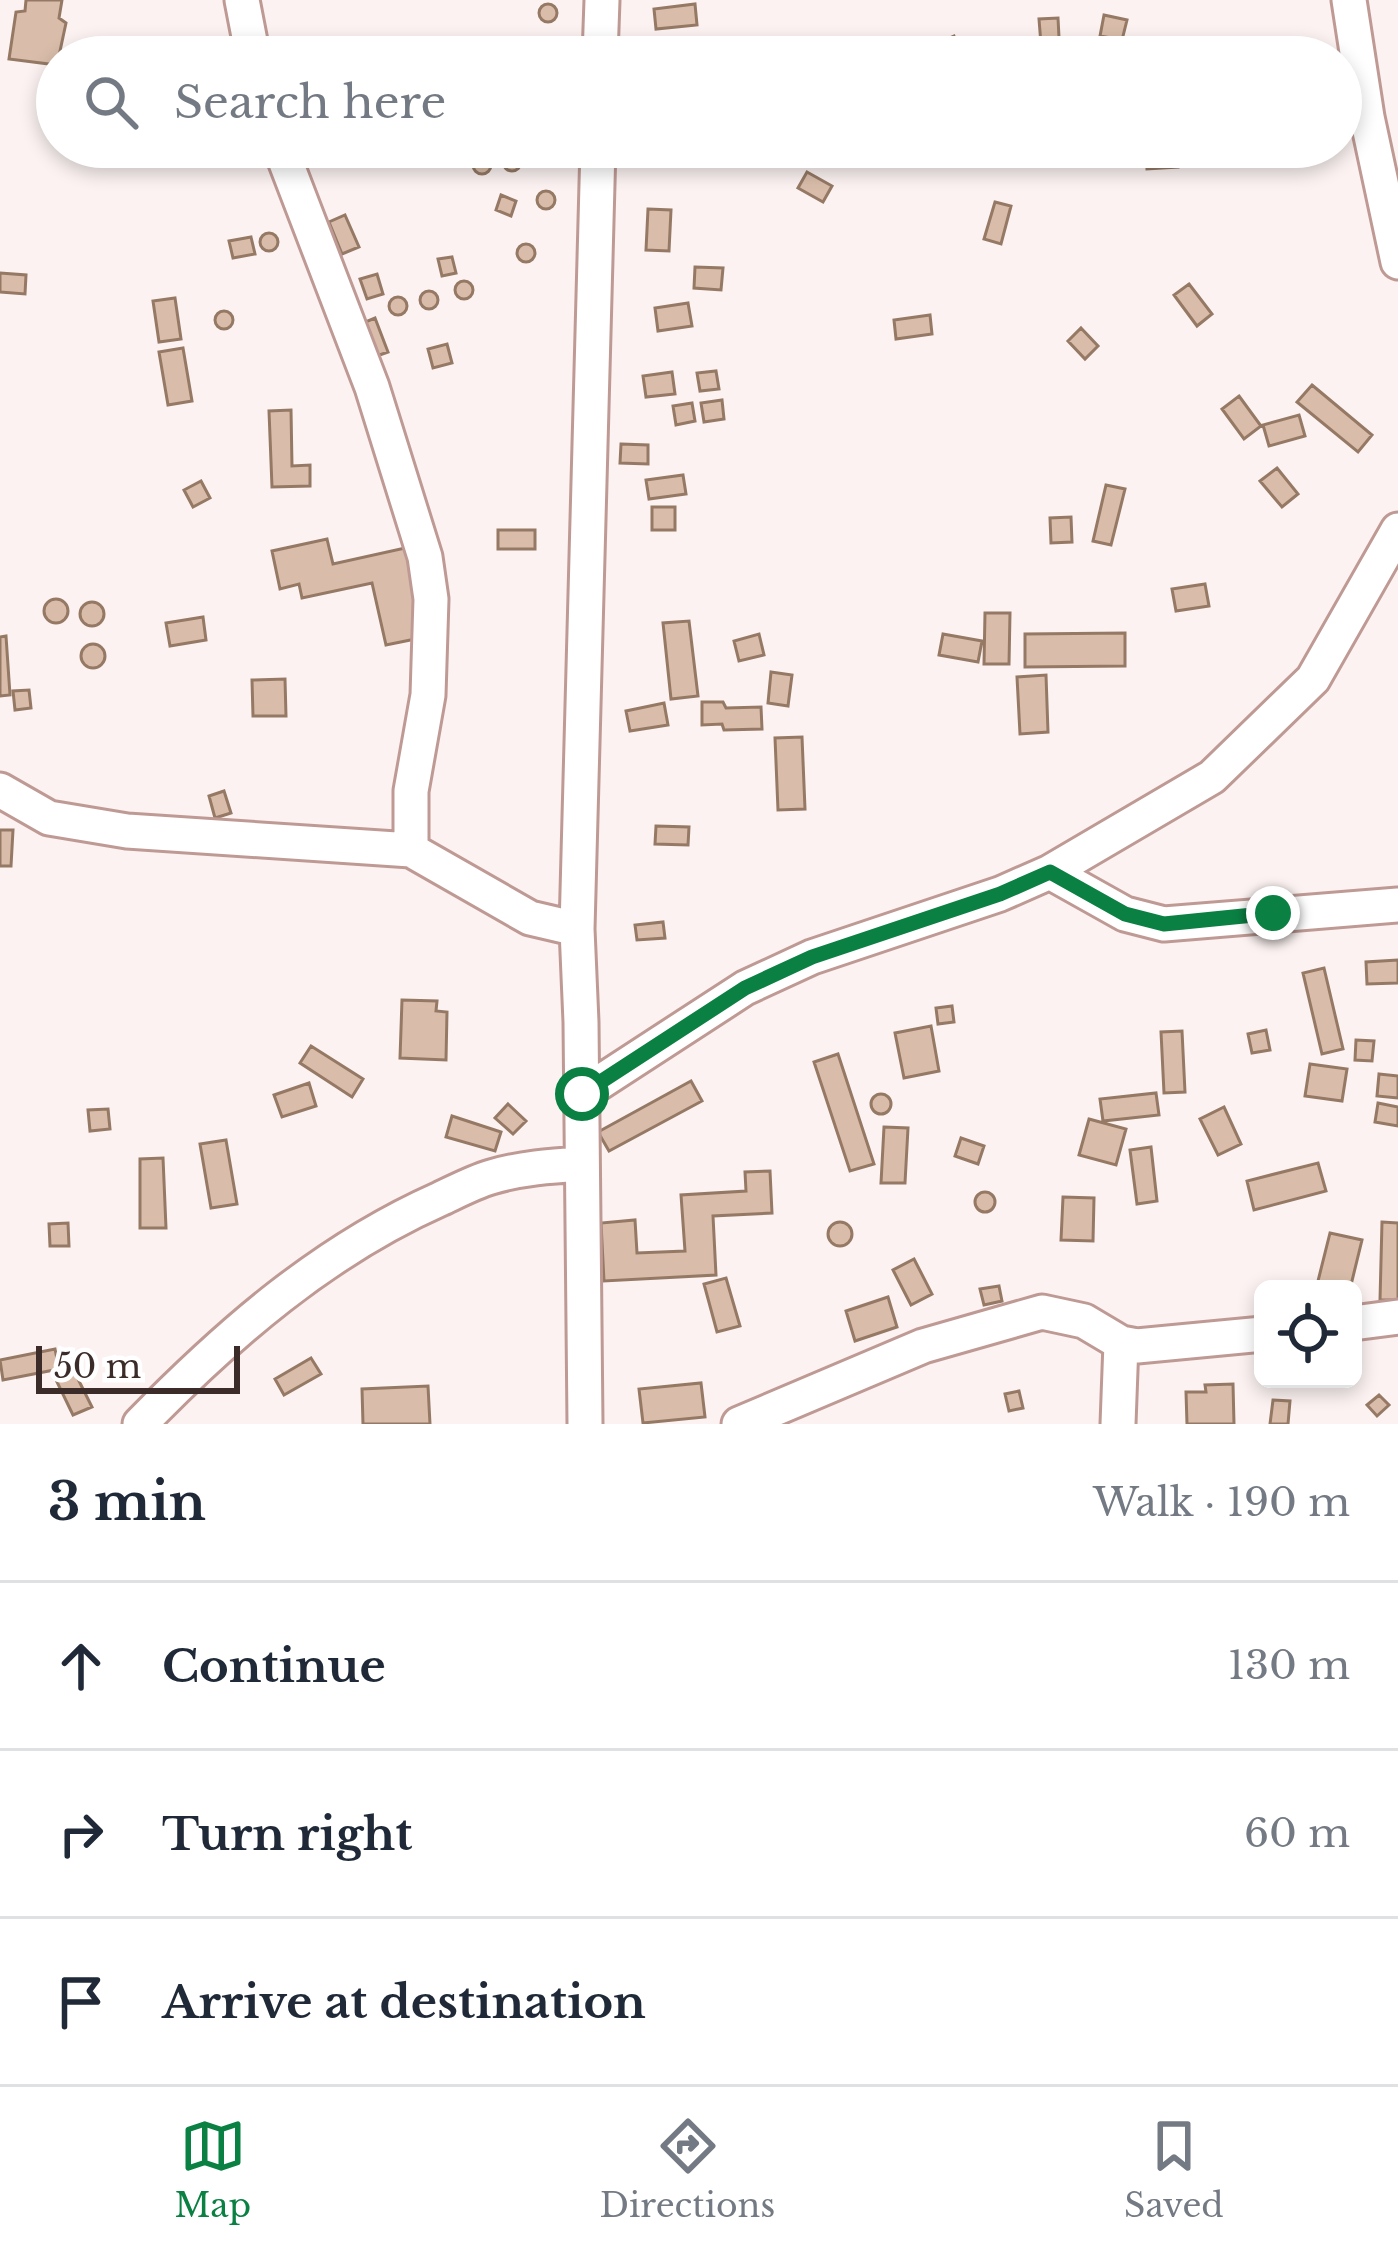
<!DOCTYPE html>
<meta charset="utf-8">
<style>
:root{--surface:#fff;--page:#f6f6f7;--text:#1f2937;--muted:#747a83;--line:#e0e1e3;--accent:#0b8043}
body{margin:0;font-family:"Libre Baskerville",serif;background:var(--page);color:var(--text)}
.controls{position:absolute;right:36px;bottom:36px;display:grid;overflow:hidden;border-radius:18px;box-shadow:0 6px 18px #0003}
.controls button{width:108px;height:108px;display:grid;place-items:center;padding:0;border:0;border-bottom:3px solid var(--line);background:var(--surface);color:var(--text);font:60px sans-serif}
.scale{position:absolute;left:36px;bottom:30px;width:204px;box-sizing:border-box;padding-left:12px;border:6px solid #3b2c29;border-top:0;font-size:33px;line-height:42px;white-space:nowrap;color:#3b2c29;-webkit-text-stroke:9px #fff;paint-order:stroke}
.stop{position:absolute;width:36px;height:36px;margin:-27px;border:9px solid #0b8043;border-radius:50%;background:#fff}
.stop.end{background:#0b8043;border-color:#fff;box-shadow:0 3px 12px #0008}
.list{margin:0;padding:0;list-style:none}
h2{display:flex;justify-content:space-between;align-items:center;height:156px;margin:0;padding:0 48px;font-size:51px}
h2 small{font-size:39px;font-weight:400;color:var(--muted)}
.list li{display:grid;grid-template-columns:78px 1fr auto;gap:36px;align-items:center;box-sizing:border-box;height:168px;padding:0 48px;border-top:3px solid var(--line)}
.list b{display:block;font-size:45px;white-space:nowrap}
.list em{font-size:39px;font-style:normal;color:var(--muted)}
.icon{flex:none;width:66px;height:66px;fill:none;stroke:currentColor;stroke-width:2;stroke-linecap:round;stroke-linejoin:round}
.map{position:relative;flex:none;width:1398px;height:1424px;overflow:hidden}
.search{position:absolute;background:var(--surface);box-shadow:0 6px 18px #0003;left:36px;right:36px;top:36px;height:132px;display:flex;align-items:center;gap:30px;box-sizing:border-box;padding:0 42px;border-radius:66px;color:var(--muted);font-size:45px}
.sheet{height:660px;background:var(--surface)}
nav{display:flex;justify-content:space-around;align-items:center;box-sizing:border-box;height:168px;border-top:3px solid var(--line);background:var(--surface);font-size:33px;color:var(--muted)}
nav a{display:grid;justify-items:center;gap:6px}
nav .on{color:var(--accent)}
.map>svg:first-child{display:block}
.building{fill:#d9bdaa;stroke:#957965;stroke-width:3}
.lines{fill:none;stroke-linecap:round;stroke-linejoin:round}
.minor-casing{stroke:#bf9a94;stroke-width:39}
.minor{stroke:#fff;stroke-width:33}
.route{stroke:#0b8043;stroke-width:15}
</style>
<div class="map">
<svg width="1398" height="1424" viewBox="0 0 1398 1424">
<rect width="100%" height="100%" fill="#fbf2f1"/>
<path class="building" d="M26,0H62L59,18L66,23L57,65L9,59L16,12L25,11Z
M695,4L697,25L656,29L654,9Z
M539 13a9 9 0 1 1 18 0a9 9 0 1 1-18 0Z
M1104,15L1127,20L1122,40L1100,36Z
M1058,18L1060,57H1042L1039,19Z
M954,36L962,54L946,57L939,43Z
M525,147H582L581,154L564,152L563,162L524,156Z
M1177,147L1178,167L1147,169L1146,148Z
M503 162a9 9 0 1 1 18 0a9 9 0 1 1-18 0Z
M473 165a9 9 0 1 1 18 0a9 9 0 1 1-18 0Z
M807,172L832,186L823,202L798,188Z
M537 200a9 9 0 1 1 18 0a9 9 0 1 1-18 0Z
M501,195L516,201L511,216L496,210Z
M995,202L1011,206L1001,244L984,239Z
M648,209L671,210L669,251L646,250Z
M345,215L359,247L342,254L329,222Z
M260 242a9 9 0 1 1 18 0a9 9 0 1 1-18 0Z
M251,237L255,254L233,258L229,241Z
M517 253a9 9 0 1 1 18 0a9 9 0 1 1-18 0Z
M452,257L456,273L442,276L438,259Z
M695,267L723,268L721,290L694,288Z
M0,273L26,275L25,294L0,292Z
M377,274L383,294L367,299L360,279Z
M455 290a9 9 0 1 1 18 0a9 9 0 1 1-18 0Z
M1189,284L1212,314L1197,326L1174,295Z
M420 300a9 9 0 1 1 18 0a9 9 0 1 1-18 0Z
M389 306a9 9 0 1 1 18 0a9 9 0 1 1-18 0Z
M175,298L181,339L159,342L153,301Z
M688,303L692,326L658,331L655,308Z
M215 320a9 9 0 1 1 18 0a9 9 0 1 1-18 0Z
M930,315L932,334L896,339L894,320Z
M375,318L388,352L371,358L358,325Z
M1081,328L1098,346L1085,359L1068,341Z
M447,344L452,363L433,368L428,349Z
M183,348L192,401L168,405L159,352Z
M716,371L719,389L700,391L697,373Z
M672,372L675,394L646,397L643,376Z
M1312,385L1372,435L1358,452L1297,402Z
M1239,396L1261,426L1244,439L1222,409Z
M722,400L724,419L704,422L701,403Z
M692,403L695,421L676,425L673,406Z
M291,410L292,466L310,465V486L272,487L269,411Z
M1299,415L1305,436L1269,446L1263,425Z
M621,444L648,445V464L620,463Z
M1277,468L1298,494L1282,507L1260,481Z
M683,475L686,494L649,499L646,480Z
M201,481L210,498L193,507L184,490Z
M1106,485L1125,489L1111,545L1093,541Z
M652,507H675V530H652Z
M1071,517L1072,542L1051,543L1050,518Z
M498,530H535V549H498Z
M327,539L333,564L405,548L425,637L386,645L372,583L302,598L299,584L280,589L272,551Z
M1205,584L1209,606L1176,611L1172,589Z
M44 611a12 12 0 1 1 24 0a12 12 0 1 1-24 0Z
M80 614a12 12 0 1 1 24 0a12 12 0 1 1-24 0Z
M985,613H1010L1009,664H984Z
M203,617L206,640L170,646L166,623Z
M689,621L698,696L671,699L663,623Z
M1125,633V666L1025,667V634Z
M759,634L764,655L739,661L734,641Z
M943,634L982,641L978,662L939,655Z
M6,636L10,695L0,696V637Z
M81 656a12 12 0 1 1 24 0a12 12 0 1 1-24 0Z
M771,672L792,675L788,706L768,703Z
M1046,675L1048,732L1020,734L1017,677Z
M285,679L286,716H253L252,680Z
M29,690L31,708L15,710L13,691Z
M702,702H723L726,708L761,707L762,729L724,730L722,724L702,725Z
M664,703L668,725L630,731L626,711Z
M802,737L805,809L778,810L775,738Z
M224,791L231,813L215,818L209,796Z
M656,826L689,827L688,845L655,844Z
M0,830H13L11,866H0Z
M663,922L665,938L637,940L635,925Z
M1398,960V983L1367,984L1366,962Z
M1324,968L1343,1049L1322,1054L1303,973Z
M402,1000L437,1001L436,1011L447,1012L446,1060L400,1058Z
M952,1006L954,1022L938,1024L936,1008Z
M931,1026L939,1071L904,1078L895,1033Z
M1266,1030L1270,1050L1252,1053L1248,1034Z
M1182,1031L1185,1092L1164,1093L1161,1032Z
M1356,1040L1374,1041L1372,1061L1355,1060Z
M311,1046L363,1079L352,1097L300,1063Z
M838,1054L874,1164L850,1171L814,1062Z
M1310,1064L1347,1069L1342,1101L1305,1096Z
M1379,1074L1398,1076V1098L1377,1096Z
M691,1081L702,1101L609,1151L598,1132Z
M309,1083L316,1106L282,1117L274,1095Z
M1156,1093L1159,1115L1103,1121L1100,1099Z
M871 1104a10 10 0 1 1 20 0a10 10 0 1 1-20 0Z
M1378,1103L1398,1107V1126L1375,1122Z
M508,1104L526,1121L513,1134L495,1118Z
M1224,1107L1241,1144L1218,1155L1200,1119Z
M108,1109L110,1129L90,1131L88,1110Z
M452,1116L501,1132L495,1151L446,1137Z
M1089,1119L1126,1129L1116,1165L1079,1155Z
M884,1127L908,1128L905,1183H881Z
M961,1138L984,1146L978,1164L955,1156Z
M226,1140L237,1204L211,1208L200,1144Z
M1151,1147L1157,1201L1137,1204L1130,1150Z
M163,1158L166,1228H140V1159Z
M1318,1163L1326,1191L1254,1210L1247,1181Z
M770,1171L772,1213L713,1216L716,1275L604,1281L601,1223L635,1220L637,1253L685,1251L681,1195L746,1191L745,1172Z
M975 1202a10 10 0 1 1 20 0a10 10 0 1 1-20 0Z
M1063,1197L1094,1198L1093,1241L1061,1240Z
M1382,1222L1398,1223V1300H1380Z
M828 1234a12 12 0 1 1 24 0a12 12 0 1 1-24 0Z
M68,1223L69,1246H50L49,1224Z
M1330,1233L1362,1240L1350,1289H1316Z
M914,1259L932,1294L911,1305L893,1270Z
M726,1278L740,1326L717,1332L704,1284Z
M999,1286L1002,1301L984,1305L980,1289Z
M888,1297L897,1327L855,1341L846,1311Z
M55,1349L59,1369L3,1380L0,1360Z
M311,1358L321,1374L284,1395L275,1379Z
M75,1373L92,1407L73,1415L57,1382Z
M701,1383L705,1417L643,1423L639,1389Z
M1233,1384L1234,1424H1187L1186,1392H1206L1205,1385Z
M428,1386L430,1424H363L362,1389Z
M1019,1391L1023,1408L1009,1411L1005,1394Z
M1379,1395L1389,1405L1377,1416L1367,1405Z
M1273,1400L1290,1401L1288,1424H1270Z"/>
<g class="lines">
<defs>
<path id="minor" d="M242,0L253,57
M1349,0L1367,117L1398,262
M600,57L602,0
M280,147L372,387L425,557L431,599L428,695L411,791V850
M0,790L49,818L127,831L411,850L530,918L577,929
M1050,872L1125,914L1164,924L1398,905
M582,1094L745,988L812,957L1000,894L1050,872L1212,777L1313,679L1398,530
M1353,1323L1398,1317
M140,1424C229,1333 323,1251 440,1199C457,1191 474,1182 491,1177C521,1168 551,1166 582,1164
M585,1424L581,1022L577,929L598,147
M739,1424L923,1346L1042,1312L1084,1321L1121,1343L1137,1346L1263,1334
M1118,1424L1121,1343"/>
</defs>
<use href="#minor" class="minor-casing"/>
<use href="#minor" class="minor"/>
</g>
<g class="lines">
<path class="route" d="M582,1094L745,988L812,957L1000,894L1050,872L1125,914L1164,924L1273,913"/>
</g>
</svg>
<div class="controls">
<button><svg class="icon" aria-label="locate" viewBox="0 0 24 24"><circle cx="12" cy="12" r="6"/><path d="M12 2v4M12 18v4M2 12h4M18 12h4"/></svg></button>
</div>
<div class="scale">50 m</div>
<div class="stop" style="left:582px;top:1094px"></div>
<div class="stop end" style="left:1273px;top:913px"></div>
<div class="search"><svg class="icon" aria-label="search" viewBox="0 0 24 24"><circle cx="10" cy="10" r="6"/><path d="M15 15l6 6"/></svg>Search here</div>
</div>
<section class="sheet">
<h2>3 min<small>Walk · 190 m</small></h2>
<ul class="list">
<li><svg class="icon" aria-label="ahead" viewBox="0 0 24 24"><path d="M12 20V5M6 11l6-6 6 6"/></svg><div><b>Continue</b></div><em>130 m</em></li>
<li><svg class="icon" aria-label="right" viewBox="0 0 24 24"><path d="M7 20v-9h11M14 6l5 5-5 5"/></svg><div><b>Turn right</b></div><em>60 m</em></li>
<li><svg class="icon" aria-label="arrive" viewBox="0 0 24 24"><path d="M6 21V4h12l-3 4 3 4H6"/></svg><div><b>Arrive at destination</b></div></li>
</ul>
</section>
<nav>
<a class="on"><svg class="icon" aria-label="map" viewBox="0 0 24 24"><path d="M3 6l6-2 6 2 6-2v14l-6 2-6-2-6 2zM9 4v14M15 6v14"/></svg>Map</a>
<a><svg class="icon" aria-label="directions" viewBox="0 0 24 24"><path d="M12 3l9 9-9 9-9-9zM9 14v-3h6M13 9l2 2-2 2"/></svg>Directions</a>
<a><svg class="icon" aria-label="saved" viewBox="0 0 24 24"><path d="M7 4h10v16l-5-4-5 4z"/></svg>Saved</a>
</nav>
